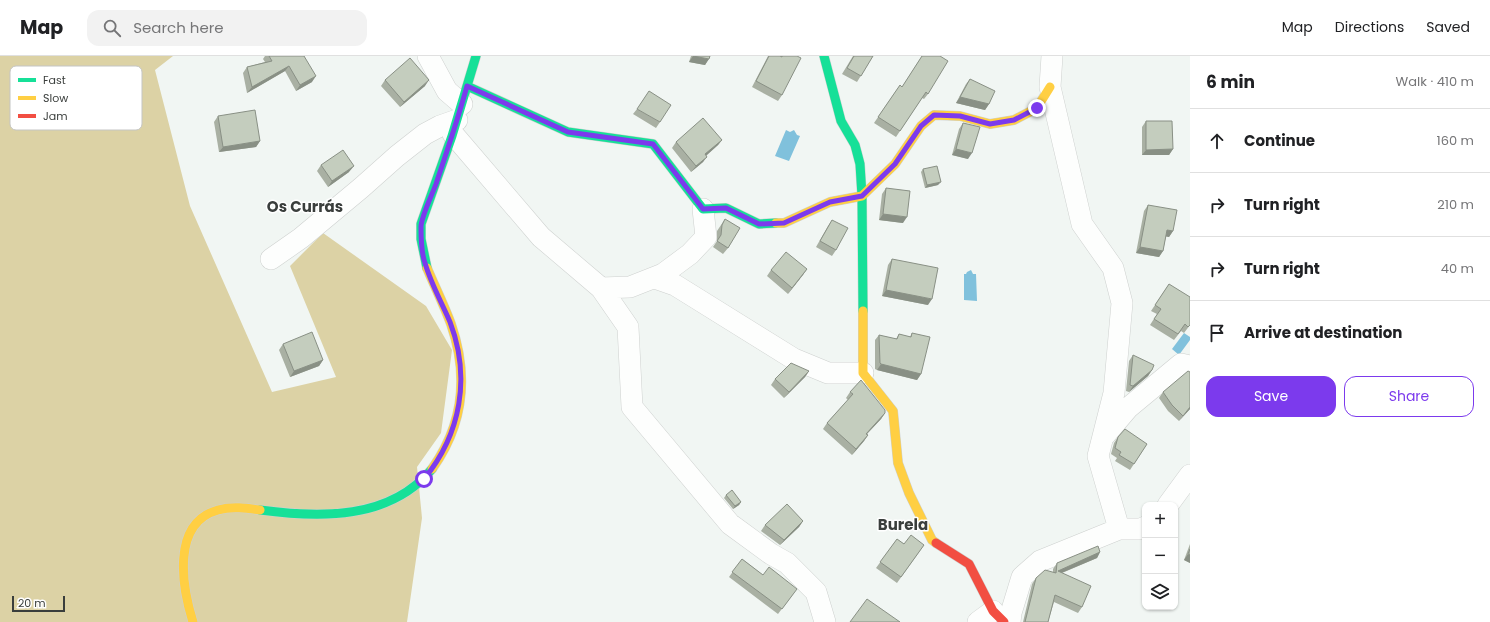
<!DOCTYPE html>
<meta charset="utf-8">
<style>
:root{--surface:#fff;--page:#f2f2f2;--text:#202124;--muted:#757577;--line:#e0e0e0;--accent:#7c3aed}
body{margin:0;font-family:Poppins,sans-serif;background:var(--page);color:var(--text)}
.controls{position:absolute;right:12px;bottom:12px;display:grid;overflow:hidden;border-radius:8px;box-shadow:0 1px 3px #0004}
.controls button{width:36px;height:36px;display:grid;place-items:center;padding:0;border:0;border-bottom:1px solid var(--line);background:var(--surface);color:var(--text);font:20px sans-serif}
.scale{position:absolute;left:12px;bottom:10px;width:53px;box-sizing:border-box;padding-left:4px;border:2px solid #3a3e3c;border-top:0;font-size:11px;line-height:14px;white-space:nowrap;color:#3a3e3c;-webkit-text-stroke:3px #fff;paint-order:stroke}
.stop{position:absolute;width:12px;height:12px;margin:-9px;border:3px solid #7c3aed;border-radius:50%;background:#fff}
.stop.end{background:#7c3aed;border-color:#fff;box-shadow:0 1px 4px #0008}
.list{margin:0;padding:0;list-style:none}
h2{display:flex;justify-content:space-between;align-items:center;height:52px;margin:0;padding:0 16px;font-size:17px}
h2 small{font-size:13px;font-weight:400;color:var(--muted)}
.list li{display:grid;grid-template-columns:26px 1fr auto;gap:12px;align-items:center;box-sizing:border-box;height:64px;padding:0 16px;border-top:1px solid var(--line)}
.list b{display:block;font-size:15px;white-space:nowrap}
.list em{font-size:13px;font-style:normal;color:var(--muted)}
.actions{display:flex;gap:8px;padding:12px 16px}
.actions a{flex:1;padding:9px 0;border:1px solid var(--accent);border-radius:12px;text-align:center;font-size:14px;color:var(--accent)}
.actions .main{background:var(--accent);color:#fff}
.icon{flex:none;width:22px;height:22px;fill:none;stroke:currentColor;stroke-width:2;stroke-linecap:round;stroke-linejoin:round}
.map{position:relative;flex:none;width:1190px;height:566px;overflow:hidden}
header{display:flex;align-items:center;gap:24px;box-sizing:border-box;height:56px;padding:0 20px;background:var(--surface);border-bottom:1px solid var(--line)}
header strong{font-size:19px}
nav{display:flex;gap:22px;margin-inline-start:auto;font-size:14px}
.search{width:280px;height:36px;background:var(--page);display:flex;align-items:center;gap:10px;box-sizing:border-box;padding:0 14px;border-radius:12px;color:var(--muted);font-size:15px}
main{display:flex}
aside{flex:1;background:var(--surface)}
.map>svg:first-child{display:block}
.forest{fill:#dcd2a5}
.water{fill:#80c1dc}
.lines{fill:none;stroke-linecap:round;stroke-linejoin:round}
.street-casing{stroke:#ced1cf;stroke-width:22}
.fast-casing{stroke:#ced1cf;stroke-width:10}
.slow-casing{stroke:#ced1cf;stroke-width:10}
.jam-casing{stroke:#ced1cf;stroke-width:10}
.street{stroke:#fdfefd;stroke-width:21}
.fast{stroke:#16e098;stroke-width:9}
.slow{stroke:#ffcf43;stroke-width:9}
.jam{stroke:#f24e42;stroke-width:9}
.wall{fill:#a9b0a3}
.shaded-wall{fill:#899085}
.building{fill:#c4cdbe;stroke:#899085}
.route{stroke:#7c3aed;stroke-width:5}
.labels{text-anchor:middle;stroke-width:3;stroke-linejoin:round;paint-order:stroke}
.neighbourhood-label{font-size:15px;font-weight:bold;fill:#3a3e3c;stroke:#fff}
.key{fill:#fff;stroke:#c4c5c4;stroke-width:1}
.key-label{font-size:11px;fill:#3a3e3c}
</style>
<header>
<strong>Map</strong>
<div class="search"><svg class="icon" aria-label="search" viewBox="0 0 24 24"><circle cx="10" cy="10" r="6"/><path d="M15 15l6 6"/></svg>Search here</div>
<nav><a>Map</a><a>Directions</a><a>Saved</a></nav>
</header>
<main>
<div class="map">
<svg width="1190" height="566" viewBox="0 0 1190 566">
<rect width="100%" height="100%" fill="#f1f6f3"/>
<path class="forest" d="M0,0H173L155,14L190,150L272,336L336,321L290,210L323,177L426,250L452,294L441,377L417,411L422,462L407,566H0Z"/>
<path class="water" d="M786,74L790,76L794,74L797,79L800,80L789,105L775,100Z
M971,214L973,218H976L977,245L964,244V218H966L967,216Z
M1184,277L1190,281V284L1179,299L1172,293Z"/>
<g class="lines">
<defs>
<path id="street" d="M428,0L447,35L462,48
M1052,0L1050,31L1082,168L1113,212L1122,247L1114,337L1098,400L1119,473H1141L1145,471
M453,78L541,181L601,232L630,231L663,218L690,198L706,181L703,153
M271,203L301,182L361,132L397,100L425,78L440,70L457,64
M655,222L675,229L794,303L828,317H863
M601,232L628,271L632,351L730,468L771,498L787,507L816,536L825,566
M1105,379L1128,352L1181,308L1190,310
M1168,449L1190,419
M978,566L993,555
M1010,566L1011,557L1022,521L1040,505L1119,473"/>
<path id="fast" d="M824,0L841,65L855,89L860,108L862,140L863,255
M467,30L568,76L653,88L703,153L726,152L759,168L776,167
M427,212L421,183V168L452,80L476,0
M260,454C320,462 390,464 432,413"/>
<path id="slow" d="M776,167H784L830,146L862,140L895,108L921,70L934,59L960,60L990,68L1014,64L1037,52L1050,31
M427,212C435,231 444,249 451,268C469,320 464,368 432,413
M863,255V317L893,355L898,407L909,437L932,484L936,487
M193,566C182,531 171,467 218,454C232,450 246,452 260,454"/>
<path id="jam" d="M936,487L969,508L993,555L1004,566"/>
</defs>
<use href="#street" class="street-casing"/>
<use href="#fast" class="fast-casing"/>
<use href="#slow" class="slow-casing"/>
<use href="#jam" class="jam-casing"/>
<use href="#street" class="street"/>
<use href="#fast" class="fast"/>
<use href="#slow" class="slow"/>
<use href="#jam" class="jam"/>
</g>
<path class="wall" d="M265,0H304L312,26L296,35L285,15L247,37L243,17L247,11L265,6L263,3Z
M691,0H710L705,9L689,6Z
M768,0H797L782,39L778,45L752,31Z
M853,0H873L857,26L842,18Z
M922,0L928,38L924,43L922,42L896,81L874,67L900,29L902,31Z
M970,23L989,48L985,54L956,47L966,28Z
M385,24L425,30L400,51L381,30Z
M637,53L660,66L656,72L633,58Z
M218,60L260,85L256,91L219,96L214,66Z
M1146,65L1173,93L1169,99H1142V71Z
M963,67L968,103L952,99L959,73Z
M722,84L718,89L706,100L703,106L691,116L672,92L676,86Z
M321,109L349,116L328,131L317,115Z
M923,113L938,129L925,132L921,116Z
M886,132L903,167L879,164L882,138Z
M1148,149L1173,175L1169,181L1166,180L1163,195L1159,201L1136,197L1144,155Z
M725,163L728,192L723,198L713,191L717,185V175Z
M832,164L836,194L832,200L816,191L828,170Z
M892,203L928,249L882,240L888,209Z
M807,213L788,238L767,220L771,214Z
M1169,228L1190,269L1184,277L1181,275L1174,284L1150,269L1157,258L1151,255Z
M912,277L921,318L917,324L877,314L875,313V284L879,279L896,283L899,278L910,281Z
M283,288L323,304L319,310L290,321L279,294Z
M1133,299L1152,314L1148,320L1129,336L1126,335L1129,305Z
M809,315L805,321L784,342L771,329L775,323Z
M850,336L885,357L881,363L867,378L868,379L864,385L852,399L823,373L827,367L848,344L846,342Z
M1163,336L1190,353L1179,365L1168,355L1159,342Z
M1118,381L1147,388L1130,414L1115,405L1117,402L1111,398L1114,387Z
M726,439L741,446L739,449L733,453L724,442Z
M803,465L799,471L780,489L761,475L765,469Z
M897,483L904,488L924,489L897,527L876,512Z
M1190,488V507L1184,504Z
M1100,496L1097,502L1062,517L1082,551L1078,557L1054,546L1048,566H1023L1032,528L1036,522L1053,516V513L1057,507Z
M742,503L763,519L793,538L778,558L729,521Z"/>
<path class="shaded-wall" d="M693,0L709,3L705,9L689,6Z
M289,10L285,15L247,37L252,31Z
M316,20L312,26L296,35L300,29Z
M429,24L425,30L400,51L404,46Z
M960,41L989,48L985,54L956,47Z
M722,84L718,89L701,104L705,98Z
M260,85L256,91L219,96L223,91Z
M956,93L972,97L968,103L952,99Z
M1173,93L1169,99H1142L1146,94Z
M707,101L703,106L691,116L696,110Z
M354,110L349,116L328,131L332,125Z
M941,126L938,129L925,132L927,129Z
M883,158L907,161L903,167L879,164Z
M1167,174L1173,175L1169,181L1163,180Z
M1140,191L1163,195L1159,201L1136,197Z
M807,213L803,219L788,238L792,232Z
M886,234L932,243L928,249L882,240Z
M323,304L319,310L290,321L294,315Z
M881,308L921,318L917,324L877,314Z
M1152,314L1148,320L1129,336L1133,330Z
M809,315L805,321L784,342L789,336Z
M1190,351V353L1179,365L1183,360Z
M885,357L881,363L862,383L866,378Z
M868,379L864,385L852,399L856,393Z
M741,446L739,449L733,453L735,450Z
M803,465L799,471L780,489L784,484Z
M1100,496L1097,502L1054,520L1058,515Z
M1188,498L1190,499V507L1184,504Z"/>
<path class="building" d="M269,0H304L316,20L300,29L289,10L252,31L247,11L272,5Z
M693,0H710L709,3Z
M769,0H780L782,1V0H797L801,2L782,39L756,25Z
M854,0H873L861,20L847,12Z
M922,0H940L948,5L928,38L926,36L900,75L878,61L900,29L902,31Z
M410,2L429,24L404,46L385,24Z
M970,23L995,35L989,48L960,41Z
M649,35L671,49L660,66L637,53Z
M255,54L260,85L223,91L218,60Z
M703,62L722,84L705,98L707,101L696,110L676,86Z
M1146,65H1172L1173,93L1146,94Z
M963,67L980,71L972,97L956,93Z
M343,94L354,110L332,125L321,109Z
M937,110L941,126L927,129L923,113Z
M886,132L910,135L907,161L883,158Z
M1148,149L1177,154L1173,175L1167,174L1163,195L1140,191Z
M725,163L740,172L728,192L717,185L721,179L722,169Z
M832,164L848,172L836,194L820,185Z
M786,196L807,213L792,232L771,214Z
M892,203L938,212L932,243L886,234Z
M1169,228L1190,241V269L1188,271L1185,268L1178,278L1154,263L1161,253L1155,249Z
M312,276L323,304L294,315L283,288Z
M912,277L930,281L921,318L881,308L880,307L879,279L897,283L899,278L911,281Z
M1133,299L1154,309L1152,314L1133,330L1130,329Z
M791,307L809,315L789,336L775,323Z
M1188,315L1190,316V351L1183,360L1172,349L1163,336Z
M861,324L885,354V357L866,378L868,379L856,393L827,367L853,338L850,336Z
M1125,373L1147,388L1134,408L1119,399L1121,396L1115,392L1118,381Z
M732,434L741,446L735,450L726,439Z
M787,448L803,465L784,484L765,469Z
M911,479L924,489L901,521L880,506L897,483L904,488Z
M1098,490L1100,496L1058,515L1091,530L1082,551L1055,539L1048,566H1025L1036,522L1045,514L1056,517L1057,507Z
M1190,493V499L1188,498Z
M742,503L763,519L769,511L797,533L782,553L732,516Z
M867,543L900,566H850Z"/>
<g class="lines">
<path class="route" d="M424,423C461,378 471,321 450,266C442,247 431,228 425,207C421,196 421,183 421,171C421,161 432,139 436,128C447,95 458,63 467,30L568,76L653,88L703,153L726,152L759,168L784,167L830,146L862,140L895,108L921,70L934,59L960,60L990,68L1014,64L1037,52"/>
</g>
<g class="labels">
<g class="neighbourhood-label">
<text x="305" y="156">Os Currás</text>
<text x="903" y="474">Burela</text>
</g>
</g>
<rect x="10" y="10" width="132" height="64" rx="6" class="key"/>
<rect x="18" y="22" width="18" height="4" fill="#16e098"/>
<rect x="18" y="40" width="18" height="4" fill="#ffcf43"/>
<rect x="18" y="58" width="18" height="4" fill="#f24e42"/>
<g class="key-label">
<text x="43" y="28">Fast</text>
<text x="43" y="46">Slow</text>
<text x="43" y="64">Jam</text>
</g>
</svg>
<div class="controls">
<button>+</button>
<button>−</button>
<button><svg class="icon" aria-label="layers" viewBox="0 0 24 24"><path d="M12 4l9 5-9 5-9-5zM3 14l9 5 9-5"/></svg></button>
</div>
<div class="scale">20 m</div>
<div class="stop" style="left:424px;top:423px"></div>
<div class="stop end" style="left:1037px;top:52px"></div>
</div>
<aside>
<h2>6 min<small>Walk · 410 m</small></h2>
<ul class="list">
<li><svg class="icon" aria-label="ahead" viewBox="0 0 24 24"><path d="M12 20V5M6 11l6-6 6 6"/></svg><div><b>Continue</b></div><em>160 m</em></li>
<li><svg class="icon" aria-label="right" viewBox="0 0 24 24"><path d="M7 20v-9h11M14 6l5 5-5 5"/></svg><div><b>Turn right</b></div><em>210 m</em></li>
<li><svg class="icon" aria-label="right" viewBox="0 0 24 24"><path d="M7 20v-9h11M14 6l5 5-5 5"/></svg><div><b>Turn right</b></div><em>40 m</em></li>
<li><svg class="icon" aria-label="arrive" viewBox="0 0 24 24"><path d="M6 21V4h12l-3 4 3 4H6"/></svg><div><b>Arrive at destination</b></div></li>
</ul>
<div class="actions"><a class="main">Save</a><a>Share</a></div>
</aside>
</main>
